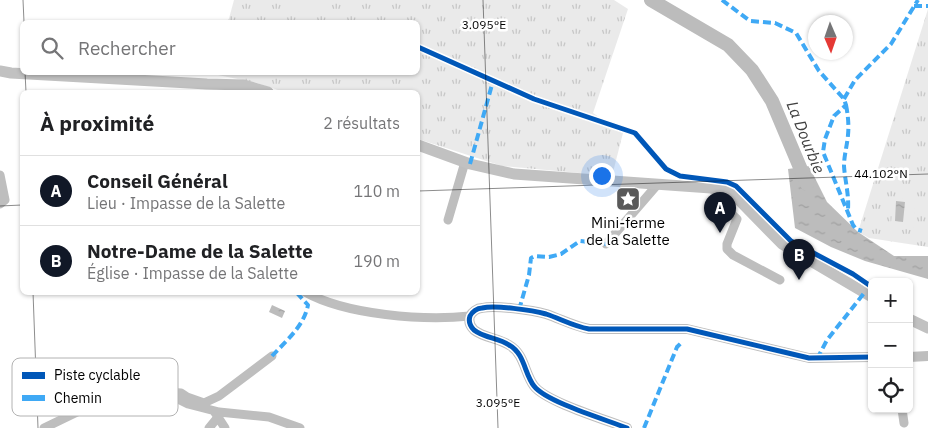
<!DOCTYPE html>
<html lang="fr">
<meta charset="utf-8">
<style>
:root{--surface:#fff;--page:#f6f6f6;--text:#202124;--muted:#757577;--line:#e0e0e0;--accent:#111827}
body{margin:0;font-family:"IBM Plex Sans",sans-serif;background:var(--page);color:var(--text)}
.controls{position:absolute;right:15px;bottom:15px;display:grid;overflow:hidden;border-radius:8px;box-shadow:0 1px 4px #0004}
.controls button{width:45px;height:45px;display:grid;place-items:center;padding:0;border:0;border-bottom:1px solid var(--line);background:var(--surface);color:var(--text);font:25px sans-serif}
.compass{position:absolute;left:808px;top:15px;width:45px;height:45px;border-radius:50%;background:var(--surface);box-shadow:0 1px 4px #0004;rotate:178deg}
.you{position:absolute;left:601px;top:175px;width:18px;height:18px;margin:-12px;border:4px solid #fff;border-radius:50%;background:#1a73e8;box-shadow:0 0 0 8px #1a73e833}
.badge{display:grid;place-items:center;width:32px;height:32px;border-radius:50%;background:var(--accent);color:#fff;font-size:16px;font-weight:700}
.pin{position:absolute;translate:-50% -41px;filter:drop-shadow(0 1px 2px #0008)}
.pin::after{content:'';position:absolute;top:26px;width:18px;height:15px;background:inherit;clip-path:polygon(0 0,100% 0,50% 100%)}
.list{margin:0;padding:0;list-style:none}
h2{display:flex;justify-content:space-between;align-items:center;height:65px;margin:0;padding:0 20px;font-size:21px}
h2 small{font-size:16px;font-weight:400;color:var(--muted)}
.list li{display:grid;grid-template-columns:32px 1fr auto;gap:15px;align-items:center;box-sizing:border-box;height:70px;padding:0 20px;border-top:1px solid var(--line)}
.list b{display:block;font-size:19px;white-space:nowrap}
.list p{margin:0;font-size:16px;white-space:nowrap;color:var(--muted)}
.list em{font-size:16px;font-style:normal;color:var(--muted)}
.icon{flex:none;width:28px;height:28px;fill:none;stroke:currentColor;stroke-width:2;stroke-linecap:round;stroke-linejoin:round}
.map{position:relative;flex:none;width:928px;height:428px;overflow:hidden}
.search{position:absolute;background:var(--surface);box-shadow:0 1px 4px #0004;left:20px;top:20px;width:400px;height:55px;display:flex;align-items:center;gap:12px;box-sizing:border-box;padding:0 18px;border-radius:8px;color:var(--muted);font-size:19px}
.panel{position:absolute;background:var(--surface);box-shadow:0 1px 4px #0004;left:20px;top:90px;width:400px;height:205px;border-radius:8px}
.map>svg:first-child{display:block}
.park{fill:url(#park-tufts)}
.pitch{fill:#eaeaea}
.water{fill:url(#water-ripples)}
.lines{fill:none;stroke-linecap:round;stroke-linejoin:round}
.river{stroke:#bcbcbc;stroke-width:14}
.minor{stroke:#bebebe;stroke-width:9}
.tertiary{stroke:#bebebe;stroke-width:10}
.secondary{stroke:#c1c1c1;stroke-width:11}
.quiet{stroke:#3fa9f5;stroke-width:4;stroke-dasharray:8 4;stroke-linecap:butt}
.cycleway-casing{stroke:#fff;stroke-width:8}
.cycleway{stroke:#0057b8;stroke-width:5}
.ticks{fill:none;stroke:#000;stroke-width:1;stroke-opacity:0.45}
.labels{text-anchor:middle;stroke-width:5;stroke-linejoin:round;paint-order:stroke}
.poi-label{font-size:15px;fill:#000;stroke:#fff}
.water-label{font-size:16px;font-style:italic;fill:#404040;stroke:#fff}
.key{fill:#fff;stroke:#b2b2b2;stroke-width:1}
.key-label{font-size:14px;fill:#000}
.ticks-label{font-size:12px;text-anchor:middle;fill:#000;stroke:#fff;stroke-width:5;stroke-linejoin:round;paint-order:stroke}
</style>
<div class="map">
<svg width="928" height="428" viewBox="0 0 928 428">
<defs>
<pattern id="park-tufts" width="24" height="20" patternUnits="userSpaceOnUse" patternTransform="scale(1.25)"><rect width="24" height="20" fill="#eaeaea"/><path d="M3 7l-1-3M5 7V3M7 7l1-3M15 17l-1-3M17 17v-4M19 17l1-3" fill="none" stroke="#c7c7c7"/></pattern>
<pattern id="water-ripples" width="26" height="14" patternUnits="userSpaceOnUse" patternTransform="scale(1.25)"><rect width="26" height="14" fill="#bcbcbc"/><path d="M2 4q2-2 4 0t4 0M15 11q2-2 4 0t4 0" fill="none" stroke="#a0a0a0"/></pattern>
</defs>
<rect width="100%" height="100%" fill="#fff"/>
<path class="park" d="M234,0H614L628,9L593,113L623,133L612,176L502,166L418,139V92H284L257,83L213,74L418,72V22H228Z
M928,9V247L869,238L858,232Z"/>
<path class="pitch" d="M303,1L316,6L310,22H295Z
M893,197C919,199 915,208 913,230L904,229V225L891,224Z"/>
<path class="water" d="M809,166L827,202L858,232L894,256H928V279L865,261L831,247L795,228L788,169Z
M896,201L905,202L903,222L895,221Z
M272,305L285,311L282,318L269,312Z"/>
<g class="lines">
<path class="river" d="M651,0L728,45L752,70L772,101L807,184"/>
<path class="minor" d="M0,175L5,200L0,204
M726,191L722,205L737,219L727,244V249L733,255L780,280
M448,220L465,162
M606,244L657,185
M305,292C346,315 424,321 470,316
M167,392L181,393L187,397L204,403L219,396L272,356
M902,409L904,423
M214,411L225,428
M44,428L102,400L139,391H162L188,404L219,412L269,417L300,428
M209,428L218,417"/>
<path class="tertiary" d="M909,357L928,356
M627,428C607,420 546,402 534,386C524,373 525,354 509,345C499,338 484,338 474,330C471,327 468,322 470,316C472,312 477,308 482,308C495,305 532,310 546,314C561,319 573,326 589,329H687L809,358L872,357"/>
<path class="secondary" d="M0,71L11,73L207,84L244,85L268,92
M418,145L470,164L514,174L711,188L726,191L734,195L782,244L872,297
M909,319L928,328"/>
<path class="quiet" d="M722,0L750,21L775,23L796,33L819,71L844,99L846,105L834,116L825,139L823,152L853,225L856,229L862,231
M914,6H928
M844,99L855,80L891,44L918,0
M846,105C848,115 849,125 848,135C847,146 844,156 844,166C845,181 849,194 848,209
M470,164L493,81
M519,310L529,275L531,258L535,256L549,257L561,254L580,241L606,244
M272,356C286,341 304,326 308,305L296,292
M817,359L827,340L865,292
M644,428L677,347L683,341"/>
<defs>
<path id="cycleway" d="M418,47L534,99L635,133L666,169L680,176L727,182L736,186L791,241L853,274L872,287
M627,428C607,420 546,402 534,386C524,373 525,354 509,345C499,338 484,338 474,330C471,327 468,322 470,316C472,312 477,308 482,308C495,305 532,310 546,314C561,319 573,326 589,329H687L809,358L872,357"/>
</defs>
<use href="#cycleway" class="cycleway-casing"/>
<use href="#cycleway" class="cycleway"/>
</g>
<path class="ticks" d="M23,0L24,22M483,0L498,428M25,72L26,92M418,191L928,174M0,206L22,205M33,292L38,428"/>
<defs>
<symbol id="sight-square" viewBox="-11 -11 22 22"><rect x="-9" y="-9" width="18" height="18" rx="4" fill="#595959" stroke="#fff"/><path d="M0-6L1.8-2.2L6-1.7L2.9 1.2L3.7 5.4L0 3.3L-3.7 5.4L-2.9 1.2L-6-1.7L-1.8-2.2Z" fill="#fff"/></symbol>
</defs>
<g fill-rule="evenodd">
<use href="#sight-square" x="614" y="185" width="28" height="28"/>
</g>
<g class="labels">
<g class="poi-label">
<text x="628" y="228">Mini-ferme<tspan x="628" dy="17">de la Salette</tspan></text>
</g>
<g class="water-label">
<text transform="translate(806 137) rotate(68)" y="6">La Dourbie</text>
</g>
</g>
<rect x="12" y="358" width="166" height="58" rx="8" class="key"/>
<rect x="22" y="372" width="23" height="7" fill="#0057b8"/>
<rect x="22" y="395" width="23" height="6" fill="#3fa9f5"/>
<g class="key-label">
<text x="54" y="380">Piste cyclable</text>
<text x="54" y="403">Chemin</text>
</g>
<g class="ticks-label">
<text x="484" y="29">3.095°E</text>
<text x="881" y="178">44.102°N</text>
<text x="498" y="407">3.095°E</text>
</g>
</svg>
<div class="controls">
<button>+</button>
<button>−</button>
<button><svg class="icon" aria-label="locate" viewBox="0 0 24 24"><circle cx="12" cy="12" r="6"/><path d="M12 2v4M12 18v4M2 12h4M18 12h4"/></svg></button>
</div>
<svg class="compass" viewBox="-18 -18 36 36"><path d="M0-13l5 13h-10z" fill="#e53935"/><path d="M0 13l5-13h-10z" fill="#757577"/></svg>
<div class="you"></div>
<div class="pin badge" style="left:720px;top:233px">A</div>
<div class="pin badge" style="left:799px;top:280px">B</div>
<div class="search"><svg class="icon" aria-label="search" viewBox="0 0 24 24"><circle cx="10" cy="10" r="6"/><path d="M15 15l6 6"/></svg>Rechercher</div>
<section class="panel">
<h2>À proximité<small>2 résultats</small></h2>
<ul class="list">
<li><span class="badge">A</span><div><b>Conseil Général</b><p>Lieu · Impasse de la Salette</p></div><em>110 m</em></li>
<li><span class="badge">B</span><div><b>Notre-Dame de la Salette</b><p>Église · Impasse de la Salette</p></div><em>190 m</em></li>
</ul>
</section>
</div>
